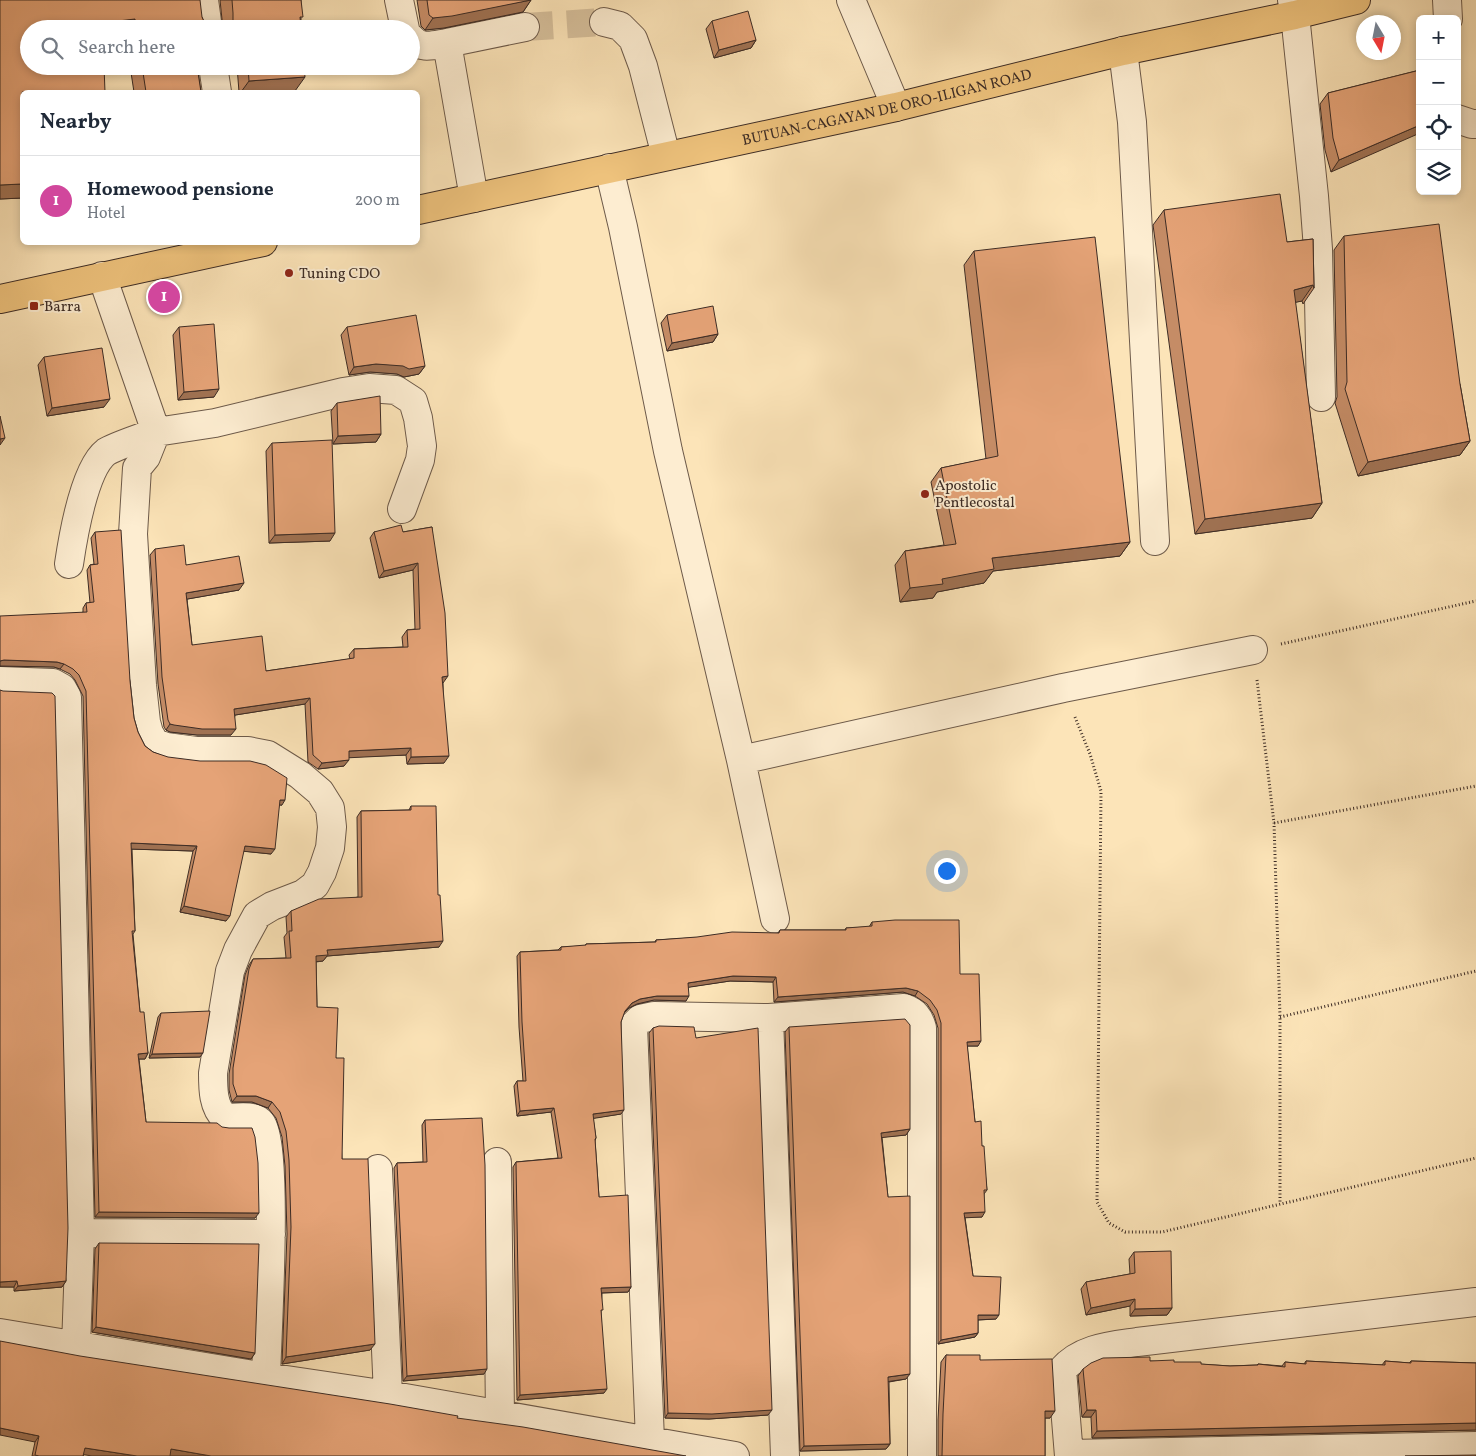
<!DOCTYPE html>
<meta charset="utf-8">
<style>
:root{--surface:#fff;--page:#f2f2f3;--text:#1f2937;--muted:#747a83;--line:#e0e1e3;--accent:#8f2418}
body{margin:0;font-family:Vollkorn,serif;background:var(--page);color:var(--text)}
.controls{position:absolute;right:15px;top:15px;display:grid;overflow:hidden;border-radius:8px;box-shadow:0 2px 8px #0003}
.controls button{width:45px;height:45px;display:grid;place-items:center;padding:0;border:0;border-bottom:1px solid var(--line);background:var(--surface);color:var(--text);font:25px sans-serif}
.compass{position:absolute;left:1356px;top:15px;width:45px;height:45px;border-radius:50%;background:var(--surface);box-shadow:0 2px 8px #0003;rotate:170deg}
.you{position:absolute;left:946px;top:870px;width:18px;height:18px;margin:-12px;border:4px solid #fff;border-radius:50%;background:#1a73e8;box-shadow:0 0 0 8px #1a73e833}
.badge{display:grid;place-items:center;width:32px;height:32px;border-radius:50%;background:var(--accent);color:#fff;font-size:16px;font-weight:700}
.pin{position:absolute;translate:-50% -50%;border:2px solid #fff;box-shadow:0 1px 5px #0006}
.list{margin:0;padding:0;list-style:none}
h2{display:flex;justify-content:space-between;align-items:center;height:65px;margin:0;padding:0 20px;font-size:21px}
h2 small{font-size:16px;font-weight:400;color:var(--muted)}
.list li{display:grid;grid-template-columns:32px 1fr auto;gap:15px;align-items:center;box-sizing:border-box;height:90px;padding:0 20px;border-top:1px solid var(--line)}
.list b{display:block;font-size:19px;white-space:nowrap}
.list p{margin:0;font-size:16px;white-space:nowrap;color:var(--muted)}
.list em{font-size:16px;font-style:normal;color:var(--muted)}
.icon{flex:none;width:28px;height:28px;fill:none;stroke:currentColor;stroke-width:2;stroke-linecap:round;stroke-linejoin:round}
.map{position:relative;flex:none;width:1476px;height:1456px;overflow:hidden}
.search{position:absolute;background:var(--surface);box-shadow:0 2px 8px #0003;left:20px;top:20px;width:400px;height:55px;display:flex;align-items:center;gap:12px;box-sizing:border-box;padding:0 18px;border-radius:28px;color:var(--muted);font-size:19px}
.panel{position:absolute;background:var(--surface);box-shadow:0 2px 8px #0003;left:20px;top:90px;width:400px;height:155px;border-radius:8px}
.map>svg:first-child{display:block}
.lines{fill:none;stroke-linecap:round;stroke-linejoin:round}
.minor-tunnel{stroke:#d6bf9b;stroke-width:28;stroke-dasharray:28 14;stroke-linecap:butt}
.minor-casing{stroke:#6d5a4a;stroke-width:30}
.highway-casing{stroke:#3d2c25;stroke-width:30}
.path{stroke:#3d2c25;stroke-width:3;stroke-dasharray:1 2.5;stroke-linecap:butt}
.minor{stroke:#fdedd1;stroke-width:28}
.highway{stroke:#eec27c;stroke-width:28}
.wall{fill:#c58c66;stroke:#3d2c25}
.shaded-wall{fill:#a07253;stroke:#3d2c25}
.building{fill:#e5a377;stroke:#3d2c25}
.poi-dot{fill:#8f2418;stroke:#fdedd1;stroke-width:2}
.labels{text-anchor:middle;stroke-width:4;stroke-linejoin:round;paint-order:stroke}
.street-label{font-size:15px;fill:#3d2c25;stroke:#fdedd1}
.poi-label{font-size:15px;fill:#3d2c25;stroke:#fdedd1;text-anchor:start}
</style>
<div class="map">
<svg width="1476" height="1456" viewBox="0 0 1476 1456">
<rect width="100%" height="100%" fill="#fce4b8"/>
<filter id="stains"><feTurbulence type="fractalNoise" baseFrequency=".004" numOctaves="4"/><feColorMatrix values="0 0 0 0 .2 0 0 0 0 .09 0 0 0 0 .02 0 0 0 .5 -.17"/></filter>
<radialGradient id="worn" r=".72"><stop offset=".6" stop-color="#630" stop-opacity="0"/><stop offset="1" stop-color="#630" stop-opacity=".3"/></radialGradient>
<g class="lines">
<path class="minor-tunnel" d="M525,27L604,22"/>
<defs>
<path id="minor" d="M204,0L208,29
M399,0L405,29
M851,0L896,107
M1292,0L1295,15L1314,196L1318,249L1321,397
M1447,0L1448,19
M604,22L620,26L633,39L643,66L666,156
M411,38C420,50 434,45 447,43
M1123,51L1132,122L1155,541
M213,66L217,92
M1457,119L1472,124H1476
M609,168L623,227L668,451L741,760L775,919
M474,198L447,43L525,27
M69,564C73,537 84,469 106,452C115,446 144,437 156,432L102,276
M0,681L53,683L62,688L67,697L80,1233L76,1347
M741,760L1063,688L1253,650
M769,1018L785,1456
M497,1162L500,1416
M378,1169L388,1395
M80,1233L271,1234
M0,1333L266,1377L388,1395L735,1456
M266,1377C267,1338 279,1146 261,1123C254,1114 235,1118 225,1118C213,1107 213,1089 213,1073L230,971L238,950L257,915L272,906L303,894L315,885L322,872L330,848L332,827L330,808L320,792L300,775L268,755L248,751H196L166,747L155,743L149,733L146,722L142,685L133,534L137,468L146,457L156,432L215,423L343,392L369,388L396,390L413,401L418,418L422,446L420,460L402,509
M650,1440L633,1026L640,1019L654,1016L769,1018L904,1008C915,1012 919,1017 922,1028V1456
M1069,1454L1476,1446
M1069,1456L1062,1370C1081,1348 1110,1346 1137,1342L1476,1302"/>
<g id="highway">
<path id="s1" d="M418,210L896,107L1123,51L1295,15L1356,0"/>
<path d="M0,299L263,242"/>
</g>
</defs>
<use href="#minor" class="minor-casing"/>
<use href="#highway" class="highway-casing"/>
<path class="path" d="M1281,644L1476,601
M1257,680L1274,823L1280,1017V1204
M1075,717L1090,754L1101,791L1097,1202L1109,1223L1125,1232H1162L1476,1158
M1274,823L1476,786
M1280,1017L1476,971"/>
<use href="#minor" class="minor"/>
<use href="#highway" class="highway"/>
</g>
<path class="wall" d="M0,0L202,17L205,24L212,29H29L22,92V198L0,199Z
M220,0H301V20L223,29Z
M417,0H531L523,12L444,28L425,30L421,26Z
M712,21L756,40L751,48L714,58L706,29Z
M130,66H197L201,92H134Z
M237,66H304L295,91L279,92H239Z
M1420,70L1331,172L1325,150L1320,104L1328,93Z
M1164,210L1287,242L1313,239L1314,288L1303,304L1302,301L1295,302L1322,503L1312,518L1195,534L1153,225Z
M1344,236L1460,384L1470,441L1460,455L1358,476L1335,403L1337,397L1334,250Z
M974,251L1130,542L1120,556L993,571L984,583L937,592L933,598L900,602L895,565L905,551L944,545L931,482L941,468L986,459L964,265Z
M667,315L718,334L713,342L667,351L661,323Z
M179,327L214,397L178,400L173,335Z
M347,327L425,366L419,374L404,377L397,374L370,372L349,375L341,335Z
M44,357L104,407L47,416L38,365Z
M337,403L381,434L376,442L333,444L331,411Z
M272,443L330,541L269,543L266,451Z
M432,527L443,683L444,763L407,764L406,755L349,757L344,766L318,769L308,762L305,704L235,715L231,735H197L170,732L166,730L164,727L158,684L150,555L155,549L186,565L239,590L187,599L192,645L266,671L350,659L349,655L354,649L403,647L402,637L407,630L415,629L413,570L379,578L370,538L374,532H403Z
M95,532L130,681L134,718L138,732L145,746L153,752L282,805H279L271,854L243,851L226,921L180,912L193,851L132,849L135,931L133,934L140,1012L148,1053L145,1059H139L146,1122L255,1218L95,1217L83,696L75,680L70,674L60,669L54,667L0,666L83,612V608L86,603H90L87,570L90,565L94,564L91,538Z
M0,690L66,1281L62,1287L14,1291V1287H0Z
M411,806L439,947L327,956L323,961L316,962L317,1007L336,1058L342,1159L370,1350L282,1364L287,1234L285,1166L282,1137L276,1118L268,1108L252,1102H232L229,1090V1074L245,975L249,965L253,959L286,958L284,937L287,933L286,917L291,911L358,897L357,817L361,811L409,810Z
M872,922L960,974L978,1046H967L975,1122L982,1146L987,1190L984,1194L982,1217H965L973,1276L996,1319L978,1320V1333L975,1337L938,1344V1028L934,1015L927,1004L915,996L903,992L774,1002L773,982L730,981L688,987L686,1001L654,1000L637,1004L629,1008L624,1013L621,1022V1114L593,1118L596,1138L595,1141L599,1197L631,1287L628,1292L602,1293L601,1312L604,1393L517,1400L513,1167L516,1162L558,1158L551,1112L517,1116L514,1086L517,1081H523L519,1027L517,956L520,952L558,950L561,947L585,946L586,944L655,942L656,940L778,933L780,930H845L846,928L869,927Z
M161,1013L200,1057L149,1058L158,1017Z
M789,1027L910,1129L906,1135L882,1137L906,1379L889,1382L890,1444L886,1449L800,1451L785,1032Z
M653,1028L696,1038L768,1415L709,1419L665,1418L649,1033Z
M425,1120L484,1374L403,1381L394,1168L397,1163L423,1162L422,1125Z
M99,1243L255,1353L251,1359L92,1332L95,1249Z
M1134,1252L1172,1308L1167,1315L1130,1316V1306L1086,1315L1081,1289L1086,1282L1130,1274L1129,1259Z
M0,1341L84,1455L83,1456H32L35,1442Z
M946,1355L980,1360L1050,1418H1045V1456H938V1420L941,1362Z
M1150,1361L1230,1366L1257,1365L1258,1364L1282,1366L1285,1362L1304,1364L1306,1361L1382,1365L1385,1361L1409,1363L1411,1361L1476,1363V1430L1092,1438L1091,1417H1082L1078,1376L1083,1369Z"/>
<path class="shaded-wall" d="M531,0L523,12L444,28L425,30L433,18Z
M135,19L128,29H96L101,23Z
M756,40L751,48L714,58L719,50Z
M305,77L295,91L279,92H241L249,81Z
M1420,125V133L1331,172L1339,160Z
M22,184V198L0,199V185Z
M1313,285L1302,301L1283,305L1294,290Z
M718,334L713,342L667,351L672,343Z
M376,364L425,366L419,374L404,377L397,374L370,372L349,375L354,367Z
M219,389L214,397L178,400L184,392Z
M110,399L104,407L47,416L52,408Z
M381,434L376,442L333,444L338,436Z
M5,438L0,445V439Z
M1470,441L1460,455L1358,476L1368,462Z
M1322,503L1312,518L1195,534L1205,519Z
M335,533L330,541L269,543L275,535Z
M1130,542L1120,556L993,571L984,583L937,592L933,598L900,602L910,588L942,579L992,558Z
M418,563L413,570L379,578L384,571Z
M244,583L239,590L182,600L186,593Z
M4,660L57,662L64,664L60,669L54,667L0,666V661Z
M448,676L443,683H437L442,677Z
M310,698L305,704L229,716L234,709Z
M170,724L236,729L231,735H197L170,732L166,730Z
M411,748L406,755L344,758L349,751Z
M449,756L444,763L407,764L411,757Z
M349,760L344,766L318,769L322,763Z
M280,800H285L282,805H276Z
M131,843L197,846L193,851L128,849Z
M245,846L275,849L271,854L241,851Z
M184,906L230,916L226,921L180,912Z
M443,941L439,947L327,956L323,961L312,962L316,956L327,950Z
M733,976L776,977L773,982L730,981L684,988L688,983Z
M906,988L918,991L915,996L903,992L774,1002L778,997Z
M657,996H689L686,1001L654,1000L637,1004L629,1008L622,1015L632,1003L640,999Z
M981,1041L978,1046H964L967,1042Z
M148,1053L145,1059H135L138,1054Z
M203,1053L200,1057L149,1058L152,1054Z
M237,1096H256L272,1102L268,1108L252,1102H232Z
M554,1108L551,1112L517,1116L520,1111Z
M624,1110L621,1114L590,1119L593,1114Z
M910,1129L906,1135L878,1138L881,1133Z
M99,1212L259,1213L255,1218L95,1217Z
M985,1212L982,1217L961,1218L964,1213Z
M17,1281L14,1287H0V1282Z
M66,1281L62,1287L14,1291L18,1286Z
M631,1287L628,1292L598,1293L601,1288Z
M1135,1299L1130,1306L1086,1315L1091,1308Z
M1172,1308L1167,1315L1130,1316L1135,1309Z
M978,1315H999L996,1319L975,1320Z
M96,1327L255,1353L251,1359L92,1332Z
M978,1333L975,1337L938,1344L941,1340Z
M375,1344L370,1350L282,1364L286,1357Z
M487,1369L484,1374L403,1381L407,1376Z
M910,1374L906,1379L885,1382L888,1377Z
M607,1389L604,1393L517,1400L520,1395Z
M772,1410L768,1415L709,1419L665,1418L668,1413Z
M1087,1410H1096L1091,1417H1082Z
M1045,1411H1055L1050,1418H1040Z
M1476,1423V1430L1092,1438L1097,1431Z
M0,1428L39,1436L35,1442L0,1435Z
M890,1444L886,1449L800,1451L804,1446Z
M85,1448L137,1456H92L80,1454Z
M171,1449L211,1456H167Z"/>
<path class="building" d="M0,0H200L202,17L205,24L212,29H136L135,19L101,23V29H29V66H104L105,92H22V184L0,185Z
M232,0H301L303,17H300L301,29H224L228,27L233,20V13Z
M427,0H531L452,16L433,18L429,15Z
M748,11L756,40L719,50L712,21Z
M142,66H197L201,92H146Z
M248,66H304L305,77L249,81Z
M1420,70V125L1339,160L1333,138L1328,93Z
M1280,194L1287,242L1313,239L1314,288L1313,285L1294,290L1322,503L1205,519L1164,210Z
M1439,224L1460,384L1470,441L1368,462L1345,389L1347,382L1344,236Z
M1095,237L1130,542L992,558L994,569L942,579L943,584L910,588L905,551L956,544L941,468L998,456L974,251Z
M713,306L718,334L672,343L667,315Z
M416,315L425,366L409,369L403,366L376,364L354,367L347,327Z
M214,324L219,389L184,392L179,327Z
M102,348L110,399L52,408L44,357Z
M380,396L381,434L338,436L337,403Z
M0,416L5,438L0,439Z
M332,440L335,533L275,535L272,443Z
M401,525L403,532L432,527L445,613L448,676L442,677L449,756L411,757V748L349,751V760L322,763L313,755L310,698L234,709L236,729H202L174,725L170,724L168,720L162,677L155,549L184,545L186,565L239,556L244,583L186,593L192,645L262,636L266,671L354,658V649L408,647L407,630L420,629L418,563L384,571L374,532Z
M121,530L130,681L134,718L138,732L145,746L153,752L168,757L200,761H250L266,765L287,778L285,800H280L275,849L245,846L230,916L184,906L197,846L131,843L135,931H132L140,1012H144L148,1053L138,1054L146,1122L217,1123L222,1127L229,1128H252L255,1137L258,1163L259,1213L99,1212L86,691L79,675L73,669L64,664L57,662L4,660L0,661V616L87,612L86,603L94,602L90,565L98,564L95,532Z
M0,690L3,691L52,693L55,696L68,1228L66,1281L18,1286L17,1281L0,1282Z
M411,806H436L438,895H440L443,941L327,950L328,955L316,956L317,1007L338,1008L336,1058H344L342,1159H368L375,1344L286,1357L291,1227L289,1160L286,1131L280,1112L272,1102L256,1096H237L233,1084V1068L249,969L253,959L291,958L289,931H292L291,911L319,899L362,897L361,811L411,810Z
M895,920H959L960,974H979L981,1041L967,1042L975,1122L981,1121L982,1146H984L987,1190H984L985,1212L964,1213L973,1276L1001,1277L999,1315H978V1333L941,1340V1023L937,1010L930,1000L918,991L906,988L778,997L776,977L733,976L688,983L689,996H657L640,999L632,1003L625,1011L621,1022L624,1110L593,1114L596,1138L595,1139L599,1197L628,1195L631,1287L601,1288L603,1310H601L607,1389L520,1395L516,1162L562,1158L554,1108L520,1111L517,1081H526L522,1022L520,952L561,950V947L586,945V944L656,942V940L697,937L732,932L779,933L780,930H846V928L872,926V922Z
M210,1011L203,1053L152,1054L161,1013Z
M905,1019L910,1025V1129L881,1133L888,1197L910,1196V1374L888,1377L890,1444L804,1446L789,1027Z
M659,1026L694,1027L696,1038L758,1028L772,1410L712,1414L668,1413L653,1028Z
M482,1118L485,1165L487,1369L407,1376L397,1163L427,1162L425,1120Z
M99,1243L259,1244L255,1353L96,1327Z
M1171,1251L1172,1308L1135,1309V1299L1091,1308L1086,1282L1135,1273L1134,1252Z
M0,1341L80,1356L390,1404L458,1416L457,1418L523,1427L686,1456H211L171,1449L170,1456H137L85,1448L83,1456H39L35,1455L39,1436L0,1428Z
M946,1355H980V1360L1052,1359L1055,1411H1045V1456H942L943,1414Z
M1150,1357V1361L1174,1360V1362H1201V1364L1230,1366L1258,1365V1364L1285,1367V1362L1306,1364V1361L1385,1365V1361L1411,1363V1361L1476,1363V1423L1097,1431L1096,1410H1087L1083,1369L1091,1363L1103,1358Z
M1476,1455V1456H1405Z"/>
<g class="poi-dot">
<circle cx="289" cy="273" r="5"/>
<rect x="29" y="301" width="10" height="10" rx="2.5"/>
<circle cx="925" cy="494" r="5"/>
</g>
<g class="labels">
<g class="street-label">
<text dy="5" stroke="none"><textPath href="#s1" startOffset="480">BUTUAN-CAGAYAN DE ORO-ILIGAN ROAD</textPath></text>
</g>
<g class="poi-label">
<text x="299" y="278">Tuning CDO</text>
<text x="44" y="311">Barra</text>
<text x="935" y="490">Apostolic<tspan x="935" dy="17">Pentlecostal</tspan></text>
</g>
</g>
<rect width="100%" height="100%" filter="url(#stains)"/>
<rect width="100%" height="100%" fill="url(#worn)"/>
</svg>
<div class="controls">
<button>+</button>
<button>−</button>
<button><svg class="icon" aria-label="locate" viewBox="0 0 24 24"><circle cx="12" cy="12" r="6"/><path d="M12 2v4M12 18v4M2 12h4M18 12h4"/></svg></button>
<button><svg class="icon" aria-label="layers" viewBox="0 0 24 24"><path d="M12 4l9 5-9 5-9-5zM3 14l9 5 9-5"/></svg></button>
</div>
<svg class="compass" viewBox="-18 -18 36 36"><path d="M0-13l5 13h-10z" fill="#e53935"/><path d="M0 13l5-13h-10z" fill="#747a83"/></svg>
<div class="you"></div>
<div class="pin badge" style="left:164px;top:297px;background:#d1479c">1</div>
<div class="search"><svg class="icon" aria-label="search" viewBox="0 0 24 24"><circle cx="10" cy="10" r="6"/><path d="M15 15l6 6"/></svg>Search here</div>
<section class="panel">
<h2>Nearby<small></small></h2>
<ul class="list">
<li><span class="badge" style="background:#d1479c">1</span><div><b>Homewood pensione</b><p>Hotel</p></div><em>200 m</em></li>
</ul>
</section>
</div>
